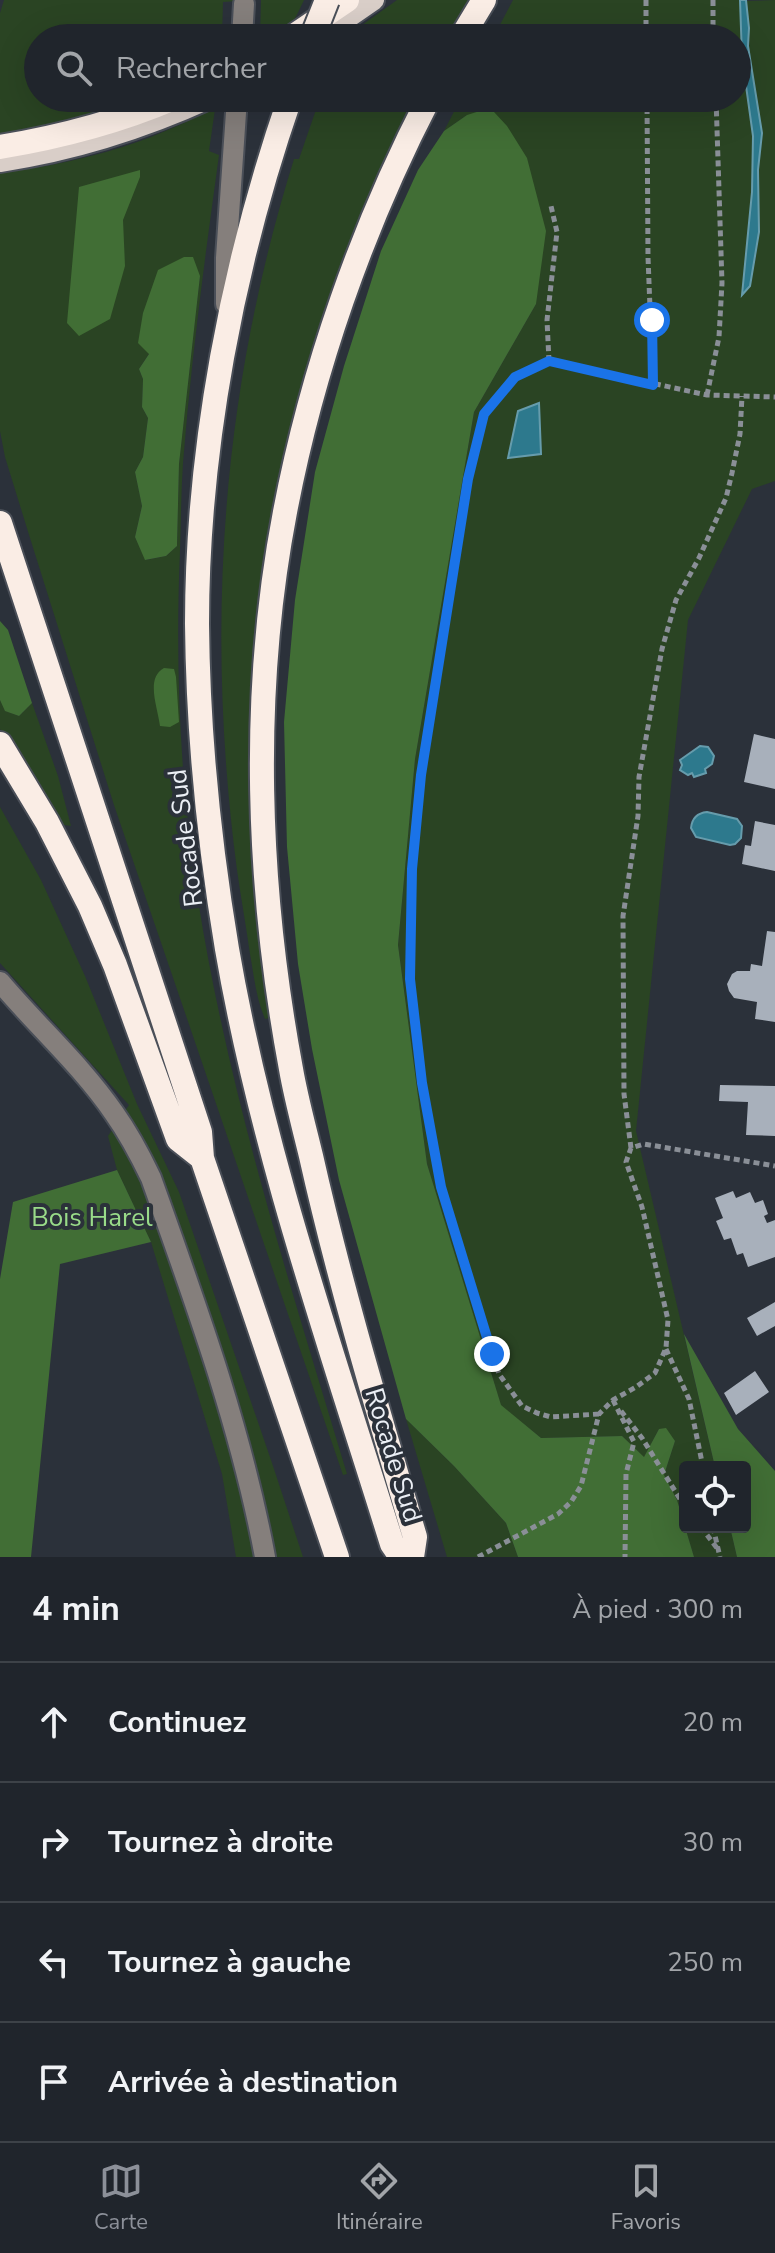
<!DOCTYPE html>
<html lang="fr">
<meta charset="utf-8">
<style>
:root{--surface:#20252c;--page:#282d34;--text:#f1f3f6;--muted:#a2a5a9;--line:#3d4248;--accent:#8c9099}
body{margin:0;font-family:"Nunito Sans",sans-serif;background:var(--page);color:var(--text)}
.controls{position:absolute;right:24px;bottom:24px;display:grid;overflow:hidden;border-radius:8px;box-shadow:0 8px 32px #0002}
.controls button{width:72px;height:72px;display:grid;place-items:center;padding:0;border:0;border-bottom:2px solid var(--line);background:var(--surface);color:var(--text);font:40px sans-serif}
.stop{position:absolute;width:24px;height:24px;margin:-18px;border:6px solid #1a73e8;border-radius:50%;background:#fff}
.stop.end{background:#1a73e8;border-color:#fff;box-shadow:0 2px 8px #0008}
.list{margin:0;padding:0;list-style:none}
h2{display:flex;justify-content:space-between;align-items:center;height:104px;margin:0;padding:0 32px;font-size:34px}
h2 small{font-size:26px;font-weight:400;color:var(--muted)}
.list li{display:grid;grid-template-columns:52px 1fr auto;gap:24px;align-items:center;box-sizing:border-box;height:120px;padding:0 32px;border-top:2px solid var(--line)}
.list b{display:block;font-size:30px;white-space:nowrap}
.list em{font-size:26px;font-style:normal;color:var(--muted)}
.icon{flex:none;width:44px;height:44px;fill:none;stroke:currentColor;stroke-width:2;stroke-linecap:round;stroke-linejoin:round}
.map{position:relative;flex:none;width:775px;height:1557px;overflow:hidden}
.search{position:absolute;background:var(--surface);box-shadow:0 8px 32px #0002;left:24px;right:24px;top:24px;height:88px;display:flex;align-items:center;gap:20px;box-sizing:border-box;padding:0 28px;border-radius:44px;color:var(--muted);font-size:30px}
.sheet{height:584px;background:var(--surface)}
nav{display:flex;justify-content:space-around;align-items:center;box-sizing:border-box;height:112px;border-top:2px solid var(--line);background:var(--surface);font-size:22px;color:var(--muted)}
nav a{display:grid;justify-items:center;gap:4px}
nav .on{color:var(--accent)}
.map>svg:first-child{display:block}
.green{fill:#2a4423;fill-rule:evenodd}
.forest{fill:#416e35}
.water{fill:#2d798d;stroke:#669cac;stroke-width:2}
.building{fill:#a8b0bb}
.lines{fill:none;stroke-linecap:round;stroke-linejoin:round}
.minor-casing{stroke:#4a4f58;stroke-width:24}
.major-casing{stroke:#4a4f58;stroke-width:24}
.highway-casing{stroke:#4a4f58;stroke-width:28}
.path{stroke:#8a8f97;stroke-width:5;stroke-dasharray:6 4;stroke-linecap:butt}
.minor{stroke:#857f7c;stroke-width:20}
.major{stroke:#d9cec8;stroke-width:20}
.highway{stroke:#faede5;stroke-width:24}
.highway-bridge-casing{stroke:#4a4f58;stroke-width:28;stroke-linecap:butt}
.highway-bridge{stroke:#faede5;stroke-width:24}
.route{stroke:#1a73e8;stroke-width:10}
.labels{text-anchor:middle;stroke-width:8;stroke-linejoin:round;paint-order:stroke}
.street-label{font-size:26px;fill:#ebeff5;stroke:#2b313a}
.park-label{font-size:26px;fill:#99db89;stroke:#2b313a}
</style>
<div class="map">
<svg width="775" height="1557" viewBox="0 0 775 1557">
<rect width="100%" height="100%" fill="#2b313a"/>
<path class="green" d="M4,0H252L223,2L222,38H38V98H146L87,119L0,137V13Z
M261,0H304C293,23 288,38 260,38Z
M397,0H471L446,38H344Z
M513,0H740L753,135L752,192L742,293L755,262L759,232L758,170L762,133L748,46L749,28L746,1L775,0V481L752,489L688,620L636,1131L715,1467H685V1527L677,1500L664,1475L675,1441L659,1429L644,1458L622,1436L541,1438L501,1406L427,1164L398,945L415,759L474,412L536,304L467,115L444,131L461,98H737V38H493Z
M320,98H413L387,154L362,215L336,281L316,342L273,523V1017L265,1019C256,998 254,976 250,954C246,926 241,898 237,870C205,628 221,393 294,159H299Z
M215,109L209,151L219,155C205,257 191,360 183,463C181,492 181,521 180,550C175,667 180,785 198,900C229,1096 290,1284 347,1474L343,1475L114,805L30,538L5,457L0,431V173C48,167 95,157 140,141C166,132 191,119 215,109ZM200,276L179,464L177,546L166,556L146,560L135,537L142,506L135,472L143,457L148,418L142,407L143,379L139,369Z
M0,700L6,711L19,716L32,703L58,776L71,826L64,825L0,729Z
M0,807L41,880L85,976L137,1104L179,1192L272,1463L303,1557H236L222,1474L151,1242L117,1170L108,1136L129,1105L0,963Z
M406,1419L454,1466L506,1523L518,1557H447Z
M685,1527H730L737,1557H694Z"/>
<path class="forest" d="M483,110L494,112L507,126L527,158L546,231L536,304L474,412L415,759L398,945L427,1164L501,1405L541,1438L622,1436L644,1457L659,1429L666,1428L675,1441L664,1475L677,1500L694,1557H518L506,1523L454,1466L406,1419L339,1180L312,1049L298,964L287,847L284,722L295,600L315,472L344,366L381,251L418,170L444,131L467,115Z
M140,170V177L123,220L125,266L110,319L79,336L67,323L79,187Z
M184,257H193L200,276L179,464L177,546L166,556L145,560L135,537L142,506L135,472L143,457L148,418L142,407L143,379L139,369L149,354L138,343L143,313L158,270Z
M0,621L8,630L32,703L19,716L5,711L0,700Z
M164,668L174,669L176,677L179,722L170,727L160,726C158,708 145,678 164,668Z
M117,1170L151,1242L60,1264L31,1557H0V1279L13,1202Z
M684,1334L738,1429L775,1471V1557H737L730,1527H745V1467H715Z"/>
<path class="water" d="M740,0H746L749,28L748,46L762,133L758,170L759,232L750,286L742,295L752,192L753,136L742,57Z
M539,403L541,454L508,458L518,411Z
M700,746L708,747L714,756L712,764L705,769L706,773L694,777L692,773L688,775L680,770L682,765L680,760Z
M707,812L737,819L742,826L741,838L735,844L730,845L696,837L691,828C692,818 697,813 707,812Z"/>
<path class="building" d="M754,734L775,739V789L744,782Z
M755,821L775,825V871L742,864L745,845L751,846Z
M767,931L775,932V1022L755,1019L757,1002L734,998L729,991L727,984L732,974L737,971H750L751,964L762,966Z
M720,1085L775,1086V1136L746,1135L748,1102L719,1101Z
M733,1191L736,1198L750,1192L755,1203L763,1200L768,1214L764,1216L767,1223L775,1220V1257L748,1267L743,1253L737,1255L731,1238L724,1240L716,1221L723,1218L715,1198Z
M775,1302V1326L757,1336L747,1318Z
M755,1371L769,1392L736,1415L724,1393Z"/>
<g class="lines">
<defs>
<path id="minor" d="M242,38L244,4
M226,304V258L237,98
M0,982C37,1026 81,1065 114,1113C129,1134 140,1155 151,1178C195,1302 241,1427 265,1557"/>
<path id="major" d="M319,38L374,0
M0,162C74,151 143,129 211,98"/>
<path id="highway" d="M291,38L347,0
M461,38L484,0
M290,98C233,262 197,449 197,624C198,733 209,842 227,949C262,1152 331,1348 392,1544L401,1557
M0,147C60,137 118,122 174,98
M0,523L200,1132L202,1158L337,1557
M0,744L47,822L90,906L115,965L178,1139L202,1158
M412,1557L415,1537C378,1411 340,1285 311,1156C304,1127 296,1098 291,1069C257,887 250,694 285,512C312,370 362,227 429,98"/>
</defs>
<use href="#minor" class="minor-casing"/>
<use href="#major" class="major-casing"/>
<use href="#highway" class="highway-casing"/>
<path class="path" d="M646,0V38
M713,0V38
M647,98L648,257L653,385
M549,361L547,320L557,232L551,206
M707,395L719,337L722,283L716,98
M631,1148L624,1094L623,916L638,816L639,777L662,649L676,600L699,558L726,498L732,473L740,434L742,396
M666,1349L689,1399L703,1467
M613,1400L634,1442L626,1474L625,1557
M621,1411L642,1438L685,1507
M599,1414L551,1417L537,1413L522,1406L499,1374L441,1187L422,1083L410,979L412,869L421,775L468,479L484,414L515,377L549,361L707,395L775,397
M701,1527L717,1548
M713,1527L720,1557
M478,1557L558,1514L571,1502L581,1486L599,1414L613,1400L636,1387L655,1373L666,1348L668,1320L642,1207L626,1162L631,1148L644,1144L775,1166"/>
<use href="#minor" class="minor"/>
<use href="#major" class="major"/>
<use href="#highway" class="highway"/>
<defs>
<path id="highway-bridge" d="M312,38L327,0"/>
</defs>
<use href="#highway-bridge" class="highway-bridge-casing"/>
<use href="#highway-bridge" class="highway-bridge"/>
</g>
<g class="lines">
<path class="route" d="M492,1354L441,1187L422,1083L410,979L412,869L421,775L468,479L484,414L515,377L549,361L653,385L652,320"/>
</g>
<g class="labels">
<g class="street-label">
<text transform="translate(185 838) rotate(-97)" y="9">Rocade Sud</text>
<text transform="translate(394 1455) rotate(73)" y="9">Rocade Sud</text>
</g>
<g class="park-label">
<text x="92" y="1226">Bois Harel</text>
</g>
</g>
</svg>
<div class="controls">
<button><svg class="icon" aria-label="locate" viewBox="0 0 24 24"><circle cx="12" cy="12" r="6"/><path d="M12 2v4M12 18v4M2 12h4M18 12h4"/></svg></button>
</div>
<div class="stop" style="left:652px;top:320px"></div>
<div class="stop end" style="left:492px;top:1354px"></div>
<div class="search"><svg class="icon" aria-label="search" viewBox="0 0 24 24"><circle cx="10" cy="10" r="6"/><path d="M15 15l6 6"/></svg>Rechercher</div>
</div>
<section class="sheet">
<h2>4 min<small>À pied · 300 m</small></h2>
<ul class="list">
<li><svg class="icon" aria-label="ahead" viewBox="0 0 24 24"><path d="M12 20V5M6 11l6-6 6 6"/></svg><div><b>Continuez</b></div><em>20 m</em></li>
<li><svg class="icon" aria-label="right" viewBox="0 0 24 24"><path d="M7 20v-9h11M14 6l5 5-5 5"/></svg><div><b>Tournez à droite</b></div><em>30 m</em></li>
<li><svg class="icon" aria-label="left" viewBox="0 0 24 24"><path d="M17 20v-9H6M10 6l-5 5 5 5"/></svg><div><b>Tournez à gauche</b></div><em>250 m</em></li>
<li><svg class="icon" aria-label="arrive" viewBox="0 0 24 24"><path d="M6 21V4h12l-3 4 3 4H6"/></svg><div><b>Arrivée à destination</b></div></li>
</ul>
</section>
<nav>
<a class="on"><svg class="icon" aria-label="map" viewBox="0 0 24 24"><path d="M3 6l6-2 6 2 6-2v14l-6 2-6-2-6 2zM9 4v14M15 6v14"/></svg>Carte</a>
<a><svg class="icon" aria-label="directions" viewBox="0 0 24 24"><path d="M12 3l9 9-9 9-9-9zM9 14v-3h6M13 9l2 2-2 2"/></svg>Itinéraire</a>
<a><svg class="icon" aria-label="saved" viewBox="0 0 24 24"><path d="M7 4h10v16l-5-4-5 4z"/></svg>Favoris</a>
</nav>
